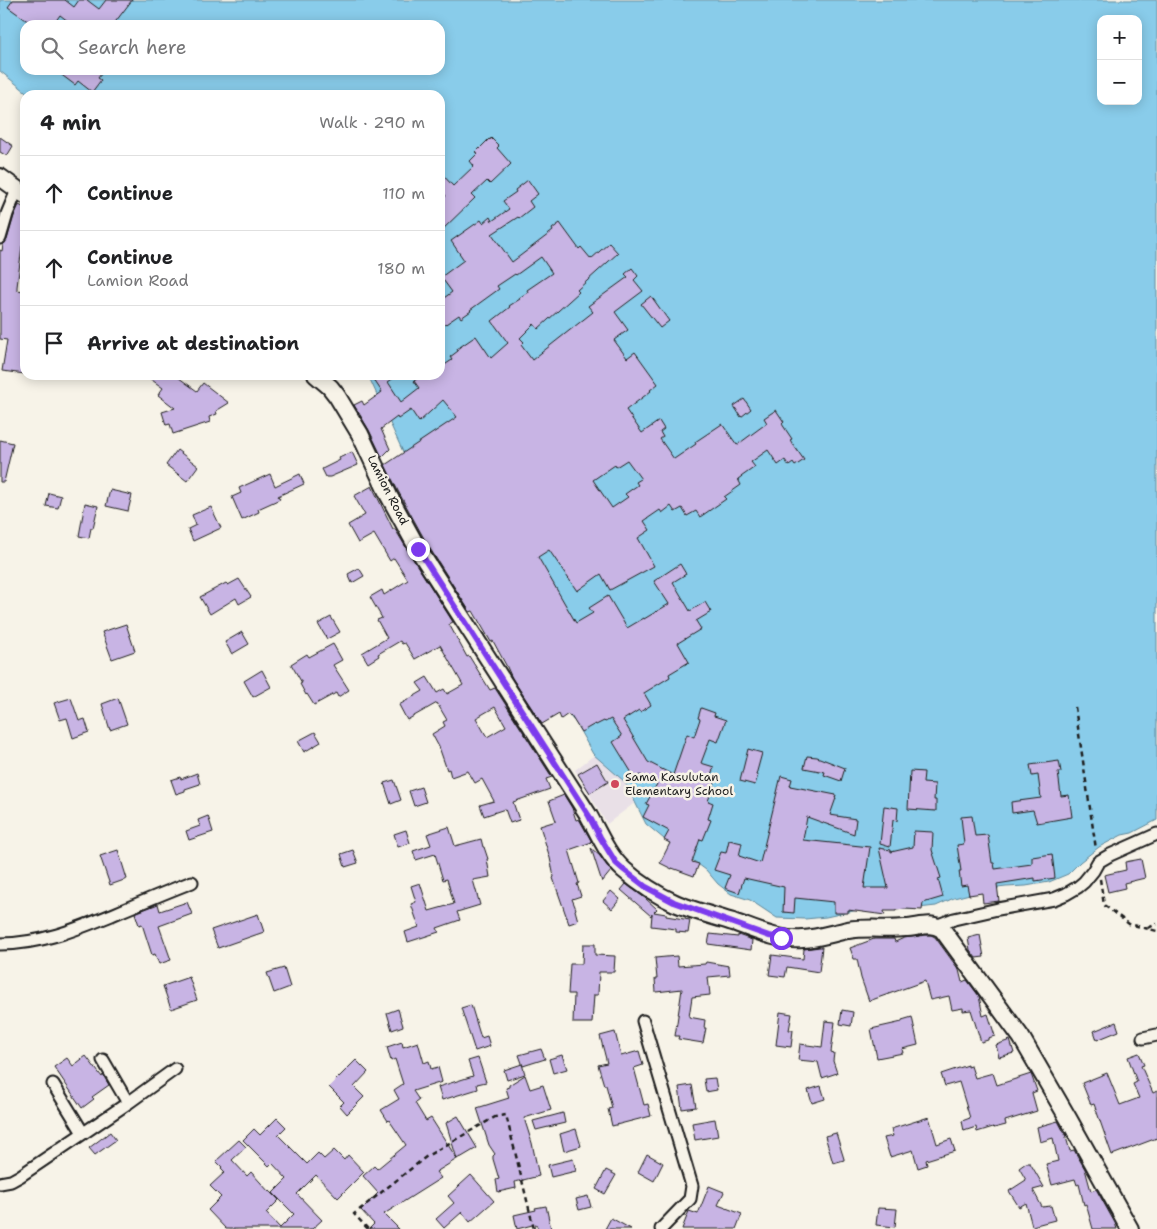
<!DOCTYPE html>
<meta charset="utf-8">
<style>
:root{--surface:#fff;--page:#f2f2f2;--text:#202124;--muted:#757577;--line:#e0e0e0}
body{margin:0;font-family:"Shantell Sans",sans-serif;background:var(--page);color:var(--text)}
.controls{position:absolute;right:15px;top:15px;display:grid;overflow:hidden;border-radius:10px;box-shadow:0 2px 12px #0003}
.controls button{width:45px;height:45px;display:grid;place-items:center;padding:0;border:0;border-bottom:1px solid var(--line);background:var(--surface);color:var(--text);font:25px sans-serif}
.stop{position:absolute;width:15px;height:15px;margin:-11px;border:4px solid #7c3aed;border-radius:50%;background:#fff}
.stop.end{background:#7c3aed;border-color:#fff;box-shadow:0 1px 5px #0008}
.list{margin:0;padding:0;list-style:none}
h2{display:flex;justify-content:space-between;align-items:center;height:65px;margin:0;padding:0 20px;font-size:21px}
h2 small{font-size:16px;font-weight:400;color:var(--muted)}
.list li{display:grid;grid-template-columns:32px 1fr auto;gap:15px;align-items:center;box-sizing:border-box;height:75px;padding:0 20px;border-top:1px solid var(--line)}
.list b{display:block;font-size:19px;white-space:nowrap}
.list p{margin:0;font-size:16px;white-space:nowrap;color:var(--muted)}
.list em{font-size:16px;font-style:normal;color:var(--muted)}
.icon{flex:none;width:28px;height:28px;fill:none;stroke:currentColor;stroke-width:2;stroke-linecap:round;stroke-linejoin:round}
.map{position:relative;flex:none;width:1157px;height:1229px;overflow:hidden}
.search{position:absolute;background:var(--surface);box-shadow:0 2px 12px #0003;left:20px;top:20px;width:425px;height:55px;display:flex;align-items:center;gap:12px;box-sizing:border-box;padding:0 18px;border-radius:15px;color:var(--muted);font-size:19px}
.panel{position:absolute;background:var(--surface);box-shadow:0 2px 12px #0003;left:20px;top:90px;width:425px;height:290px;border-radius:15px}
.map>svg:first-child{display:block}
.built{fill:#e9e0e7}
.water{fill:#89ccea;stroke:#5d8698;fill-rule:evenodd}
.building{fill:#c8b4e4;stroke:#1c1c1c;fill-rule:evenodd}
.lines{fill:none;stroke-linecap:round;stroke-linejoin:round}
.street-casing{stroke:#1c1c1c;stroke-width:15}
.secondary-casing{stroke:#1c1c1c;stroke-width:20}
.path{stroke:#1c1c1c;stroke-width:2.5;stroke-dasharray:5 4;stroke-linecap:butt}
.street{stroke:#f7f3e8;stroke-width:11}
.secondary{stroke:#f7f3e8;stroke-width:16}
.route{stroke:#7c3aed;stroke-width:6}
.poi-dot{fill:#d1495b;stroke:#f7f3e8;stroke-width:2}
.labels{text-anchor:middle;stroke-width:5;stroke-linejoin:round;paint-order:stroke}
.street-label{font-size:12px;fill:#1c1c1c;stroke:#f7f3e8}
.poi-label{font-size:12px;fill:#1c1c1c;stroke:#f7f3e8;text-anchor:start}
</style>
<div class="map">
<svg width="1157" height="1229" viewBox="0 0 1157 1229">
<rect width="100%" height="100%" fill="#f7f3e8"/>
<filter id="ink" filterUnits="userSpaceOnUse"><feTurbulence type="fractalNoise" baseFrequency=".02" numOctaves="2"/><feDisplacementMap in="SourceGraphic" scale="10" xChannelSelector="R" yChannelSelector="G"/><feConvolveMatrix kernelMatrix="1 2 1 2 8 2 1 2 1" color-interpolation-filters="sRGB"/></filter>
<g filter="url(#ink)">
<path class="built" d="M629,728L641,798L607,824L575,770Z"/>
<path class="water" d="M0,0H1157V820L1132,833L1122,835L1099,847L1080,862L1068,874L1049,882L1026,886L1006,887L989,889L954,898L936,906L910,909L867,908L826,917L805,919L777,918L750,900L731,894L718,884L706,870L664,839L646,824L625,782L593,754L575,722L529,670L409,465L368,375H440V95H30L0,71ZM1101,19H1138V101H1101ZM25,25H440V70H25Z"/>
<path class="building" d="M13,0H65L74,7L79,0H87L99,9L106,0H132L113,25H73L60,15L53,25H33L8,7Z
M55,70H104L98,78L101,80L92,92L78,81L75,85Z
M0,137L13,146L7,156L0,152Z
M491,138L499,146L497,148L511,164L490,184L487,181L472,195L475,198L440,232V202L446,196L440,189V172L453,186L474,166L470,161L478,153L476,152L489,139L490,140Z
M528,180L538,194L529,201L533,207L519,218L518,217L492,234L512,262L553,231L552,229L560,223L579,249L581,247L591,259L609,243L618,253L577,290L579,292L538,329L534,324L520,338L524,342L521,345L532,360L593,312L588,306L628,277L625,274L632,268L638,276L634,280L643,291L615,312L628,330L614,340L627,358L635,352L658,384L650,390L651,391L626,410L642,433L659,421L664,429L660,432L663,437L660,439L674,459L696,444L695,442L722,424L737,445L767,423L764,418L776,410L784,422L782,424L792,439L790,440L804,460L795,466L793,463L789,466L785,460L778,465L768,450L751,462L755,467L738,479L741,485L724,497L726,499L700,517L696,511L687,516L682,508L675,512L671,506L662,513L660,510L644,521L650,530L638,538L654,566L610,590L601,574L577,591L549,550L538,557L576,623L593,613L589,608L608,596L627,628L644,618V619L669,604L654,581L680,564L686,574L673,582L690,611L705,602L711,612L696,621L701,629L678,643L689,662L669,674L670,677L644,693L651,705L640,712L639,710L623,720L648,762L673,775L687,734L694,737L700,719L698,718L701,708L715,713L714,716L726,720L718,742L710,739L701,763L714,767L709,780L715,782L708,801L713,803L708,819L711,820L703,840L700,839L692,862L699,864L694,876L672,868V869L660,863L670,843L664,840L669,831L643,817L649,805L646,804L657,784L640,775L635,778L613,742L622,736L611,719L605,722L604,721L596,725L595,724L581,732L571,716L570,717L568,714L561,719L559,714L542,724L512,678L507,667L493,641L491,642L473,611L470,612L427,544L398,491L385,465L457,417L443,400L419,422L411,410L398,419L397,417L381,429L390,449L382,457L369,430L354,405L362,401L364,405L382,392L374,380L381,375H398L388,382L401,402L419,388L414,381L422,375H440V368L452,360L450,357L458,351L457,349L476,336L491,358L508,343L492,321L510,307L509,306L520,299L519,298L528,292L527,290L552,273L541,257L516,275L515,274L497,286L499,289L470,310L471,311L461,318L459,315L440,328V301L452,292L441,277L464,260L451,241L481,220L483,223L490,217L492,221L509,209L503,201L516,192L515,190ZM627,460L641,479L636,482L638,485L625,494L628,497L612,508L593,480L615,465L616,467Z
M19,205L25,208V246H22L17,287V290L25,291V374L2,371L7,340L0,339V250L2,251L3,245L7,240L14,216Z
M651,296L669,321L660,328L641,304Z
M145,375H175L197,391L203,383L229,403L216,411L217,414L209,417L210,422L173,434L170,424L166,425L162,412L175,408L158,395L163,388Z
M744,399L751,409L741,417L734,406Z
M0,440L13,443L4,482H0Z
M177,450L198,466L187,481L166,465Z
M352,452L358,465L330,477H326L322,469L340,460L339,458Z
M270,474L275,486L300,474L304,484L278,496L280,499L258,509L259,512L242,520L232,497L241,493L239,488Z
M372,486L393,529H395L410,554L453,622L449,624L467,657L469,656L490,690L495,688L552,777L546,779L550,789L513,802L519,820L510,823L505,809L484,816L480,805L494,801L482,779L475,783L468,771L451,777L449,769L447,770L439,747L432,734L445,726L443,722L447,720L437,703L407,720L399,705L423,691L417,683L427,677L437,693L444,689L447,694L463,685L440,645L415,659L405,643L402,644L400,641L378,654L379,656L368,663L362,653L387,638L377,620L382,618L370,597L382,590L384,595L408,580L394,558L390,561L374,534L358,543L348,525L365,515L354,496ZM495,707L506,726L487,737L476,718Z
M110,490L132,495L128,511L106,506Z
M49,493L61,496L58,508L46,506Z
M85,503L98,506L93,528H91L89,538L79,536Z
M211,507L221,528L193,541L188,529L196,525L192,515Z
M359,568L364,576L352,583L348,574Z
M239,579L251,597L239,604L236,598L210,614L200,597L226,583L228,585Z
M331,617L340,632L327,639L318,624Z
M126,624L135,651L112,659L102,632Z
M242,632L249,644L232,654L225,642Z
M333,644L342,660L333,665L349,690L338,697L336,693L314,705L307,694L306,695L300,684L302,683L291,664L307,654L309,657Z
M262,670L271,687L253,697L244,681Z
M71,698L79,721L85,719L89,732L73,738L67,718L60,720L54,703Z
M118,698L127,724L110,730L102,704Z
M315,732L321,742L304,752L298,741Z
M748,749L762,753L756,775H758L755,785L740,781Z
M807,756L817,757L845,768L841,781L824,775L825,772L804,768Z
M1059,761L1061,772H1058L1061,796L1069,795L1072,817L1037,823L1033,810L1012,813L1011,802L1041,798L1038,775L1032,776L1030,765Z
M597,763L608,782L590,793L578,774Z
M910,771L924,772L923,783L935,784L934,800H936V811L908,809Z
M197,773L200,784L185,789V791L176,794L171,780L180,777L181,779Z
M781,776L792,779L790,786L836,795L835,798H836L830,815L856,819L854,834L807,817L803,840L870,847L864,888H888L879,848L891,850V852L913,847L914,831L933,832L932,850L941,878L938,879L943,897L923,903L922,910L905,909L896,910V911H884L885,915L848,910V913H834V902L795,898L794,913L783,912L784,887L744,878L739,893L725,888L730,875L714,870L721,852L726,853L729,840L742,843L739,856L760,863Z
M394,780L401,800L391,804L384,783Z
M421,787L426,802L414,806L409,791Z
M564,795L572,808L576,820L579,819L592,842L569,850L579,883L577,884L581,896L572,899L576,909L575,910L578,921L569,924L553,878L554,877L550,858L540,826L556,821L549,801Z
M884,806L898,808L897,821L893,820L890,847L880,844Z
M208,816L213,832L189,840L186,831L200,826L198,820Z
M972,816L975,836L988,835L992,863H994L995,869L1032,864V857L1052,854L1055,878L1035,881V878L997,884L999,901L983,903L982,893L969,895L967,885L961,886L959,871H961L957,845L964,844L961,817Z
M449,827L455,846L481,839L483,847H484L488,859H487L490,877L473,880L480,905L457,912L460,920L437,928L439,932L408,942L405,932L419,927L411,904L416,902L411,886L420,883L429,911L454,904L447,879L443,880L435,854L416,860L413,851L431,845L427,834Z
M406,830L410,843L398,847L394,834Z
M591,848L600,856L611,871L602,882Z
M118,850L127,879L110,885L100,856Z
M353,850L358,863L345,867L341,854Z
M1141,859L1145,878L1124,883L1125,888L1108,892L1104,875L1126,870L1125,862Z
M626,884L645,898L657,909L654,912L666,914V916L690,920L688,933L676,932V929L651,926L652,914L651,916L621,890Z
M611,891L620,899L612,909L603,901Z
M187,902L192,914L159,926L171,960L159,964L155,954L152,955L142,924L139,925L135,913L158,904L160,911Z
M258,914L264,932L218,948L211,930Z
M710,934L738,937V935L752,940L751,950L708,944Z
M925,935H931L935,937L959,970L962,982L967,980L979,996L983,1016L988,1014L995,1036L988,1038V1040L981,1042L971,1010L963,1011V1008L952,1010L949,996L930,1000L925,981L869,1001L861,978L857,959H854L850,948L874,939H894L895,942L904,938Z
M980,935L984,957L976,958L970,950L968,938Z
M583,944H595V955L615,956L614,972H599L598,995H594L592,1023H573L574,994H568L570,964H582Z
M820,947H822L819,972L787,967L785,977L769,975L772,955L803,959L804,949Z
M677,956L678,966L705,964L706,962L729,966L730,975L708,977L710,995L692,997L689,1017L705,1020L704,1028H706L703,1043L678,1039L679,1036H675L682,989L656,992L655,979H657L655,958Z
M284,968L290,987L274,993L267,973Z
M189,977L197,1000L171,1009L163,986Z
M471,1005L481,1038L487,1036L490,1046L475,1051L461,1008Z
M398,1009L403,1026L392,1030L387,1013Z
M842,1010L853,1012L851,1026L840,1024Z
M780,1012L792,1014L789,1030H793L791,1047L776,1045Z
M912,1017L918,1045L902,1049L903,1053L877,1058L871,1029L902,1022V1020Z
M825,1021L835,1022L831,1052L834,1053L833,1061L837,1073L822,1078L818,1062L798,1060L800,1044L822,1047Z
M1116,1022L1119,1031L1097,1040L1094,1031Z
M615,1032L621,1056L639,1051L643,1065L634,1068L644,1105L648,1104L651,1116L612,1126L608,1109L612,1108L606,1085H604L598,1065L607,1063L600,1036Z
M1010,1040L1014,1053L999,1057L996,1045Z
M402,1042L403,1047L418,1042L424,1063L429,1061L431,1069L438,1067L442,1082L413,1091L419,1100L415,1103L426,1121L431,1118L457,1159L436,1172L441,1178L384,1214L399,1229H369L374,1224L361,1210L378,1193L363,1176L374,1166L377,1169L406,1145L389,1120L388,1121L381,1110L399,1099L394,1090L403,1084L395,1059L391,1061L387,1047Z
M541,1049L545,1059L523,1066L519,1055Z
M1139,1053L1144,1065L1141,1066L1153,1093L1157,1091V1138L1112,1155L1094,1104L1091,1105L1082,1083L1107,1073L1120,1105L1139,1098L1133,1084L1137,1082L1128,1057Z
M562,1055L567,1069L553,1073L549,1059Z
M86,1056L102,1077L103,1075L109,1085L92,1097L94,1099L82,1108L54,1067L67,1058L73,1066Z
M478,1058L486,1082L477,1084L478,1089L442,1100L438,1087L473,1076L468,1061Z
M356,1060L368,1072L354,1087L364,1097L347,1114L340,1106L344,1102L329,1087Z
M522,1064L525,1074L507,1080L504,1070Z
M968,1065V1067L971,1066L975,1078L993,1073L997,1085L1031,1074L1037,1091L1032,1093L1037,1111L1005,1121L1006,1125L994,1128L993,1127L977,1132L976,1127L964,1131L962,1121L970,1118L959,1082L945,1086L941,1074Z
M525,1075L530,1089L543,1085L551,1110L524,1118L532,1143L539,1176L515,1182L516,1188L498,1192L496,1180L499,1179L493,1159V1156L495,1154L489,1145L477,1108L509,1098L506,1088L509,1087V1085Z
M715,1078L717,1090L706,1092L704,1079Z
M692,1085L696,1107L682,1109L679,1087Z
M821,1086L825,1099L812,1103L808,1090Z
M563,1113L565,1123L536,1130L533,1121Z
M458,1116L477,1148L460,1158V1157L457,1159L446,1123Z
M929,1117L937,1144L951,1139L955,1151L926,1160L927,1165L918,1168L913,1150L890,1157L884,1138L893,1136L891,1129Z
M277,1118L286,1127L278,1135L307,1164L318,1153L324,1159L334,1150L344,1160L348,1155L364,1172L338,1198L316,1175L297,1194L322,1220L312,1229H226L208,1210L221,1197L210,1186L225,1172L221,1168L222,1167L216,1161L239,1140L246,1147L232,1160L247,1176L251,1172L269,1192L270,1191L279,1200L266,1213L280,1228L294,1214L273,1193L287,1179L272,1163L269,1166L243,1140L254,1129L260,1135Z
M715,1119L718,1136L695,1140L692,1123Z
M1058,1121L1065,1134L1070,1151L1074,1150L1085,1169L1091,1191L1096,1189L1115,1223L1117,1229H1093L1086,1204L1084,1205L1079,1184L1077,1185L1075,1179L1052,1185L1046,1164L1058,1161L1053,1138L1040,1142L1037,1127Z
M576,1129L581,1146L564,1151L560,1134Z
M110,1132L116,1140L95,1155L89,1148Z
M836,1133L844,1159V1160L833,1163L825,1136Z
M647,1154L663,1163L654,1181L638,1172Z
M573,1159L576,1171L551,1177L548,1165Z
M1026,1163H1030L1044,1187L1033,1190L1042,1207L1051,1206L1055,1220L1032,1226L1026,1203L1019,1207L1009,1191L1026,1180L1019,1168Z
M606,1170L616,1175L605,1194L596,1189Z
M471,1175L494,1201L470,1222L462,1212L444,1228L436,1219L454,1203L448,1196Z
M709,1186L724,1192L718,1205L742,1214L736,1229H682L689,1211L698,1214Z
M588,1196L591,1207L579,1210L576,1199Z
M546,1206L551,1229H538L536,1224L517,1229L514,1215L536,1210L535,1208Z
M878,1208L897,1209L895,1227L876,1225Z
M611,1218L631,1229H605Z"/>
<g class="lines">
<defs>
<path id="street" d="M0,238L7,214L17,190
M936,926L954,919L998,909L1054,899L1066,894L1078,887L1084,882L1093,871L1098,862L1110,855L1157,834
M0,944C41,944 77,929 114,914C140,903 166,892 192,882
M643,1021L692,1186L690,1199L661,1229
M1143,1038L1157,1035
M103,1060L128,1103
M53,1084L83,1133
M0,1183L11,1181L20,1176L128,1103L175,1069"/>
<path id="secondary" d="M0,177L25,195
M316,375L330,387L337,396L360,434L389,496L418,549L589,816C599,834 608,856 624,870C639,883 657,895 675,903C694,911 714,916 733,922C756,930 778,941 803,939C818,938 833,933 848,930C867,927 886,930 905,928C918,928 930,921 942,929L1021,1037L1068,1118L1130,1229"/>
</defs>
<use href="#street" class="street-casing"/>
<use href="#secondary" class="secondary-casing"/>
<path class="path" d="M1075,707L1096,849
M1100,879L1104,905L1129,924L1157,931
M1148,928L1157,924
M368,1229L354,1214L427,1156L495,1117L506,1115L534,1229"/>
<use href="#street" class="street"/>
<use href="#secondary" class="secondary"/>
</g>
</g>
<g class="lines" filter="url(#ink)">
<path class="route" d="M418,549L589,816L600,837L616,863L624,870L646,887L674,902L769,936L781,938"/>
</g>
<circle class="poi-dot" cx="615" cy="784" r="5"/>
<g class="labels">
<g class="street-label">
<text transform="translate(388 490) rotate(63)" y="4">Lamion Road</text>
</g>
<g class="poi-label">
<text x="625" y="781">Sama Kasulutan<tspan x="625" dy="14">Elementary School</tspan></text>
</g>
</g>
</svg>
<div class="controls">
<button>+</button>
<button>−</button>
</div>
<div class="stop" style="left:781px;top:938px"></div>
<div class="stop end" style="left:418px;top:549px"></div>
<div class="search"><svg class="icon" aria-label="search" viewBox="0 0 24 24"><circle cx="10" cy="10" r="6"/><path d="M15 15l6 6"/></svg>Search here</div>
<section class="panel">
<h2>4 min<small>Walk · 290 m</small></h2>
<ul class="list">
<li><svg class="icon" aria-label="ahead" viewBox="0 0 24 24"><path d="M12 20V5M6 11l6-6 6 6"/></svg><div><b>Continue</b></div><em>110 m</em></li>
<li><svg class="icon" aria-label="ahead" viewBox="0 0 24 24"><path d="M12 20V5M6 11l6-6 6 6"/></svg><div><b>Continue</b><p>Lamion Road</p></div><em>180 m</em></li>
<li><svg class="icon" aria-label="arrive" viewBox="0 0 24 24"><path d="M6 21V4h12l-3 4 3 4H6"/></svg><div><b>Arrive at destination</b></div></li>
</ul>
</section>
</div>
